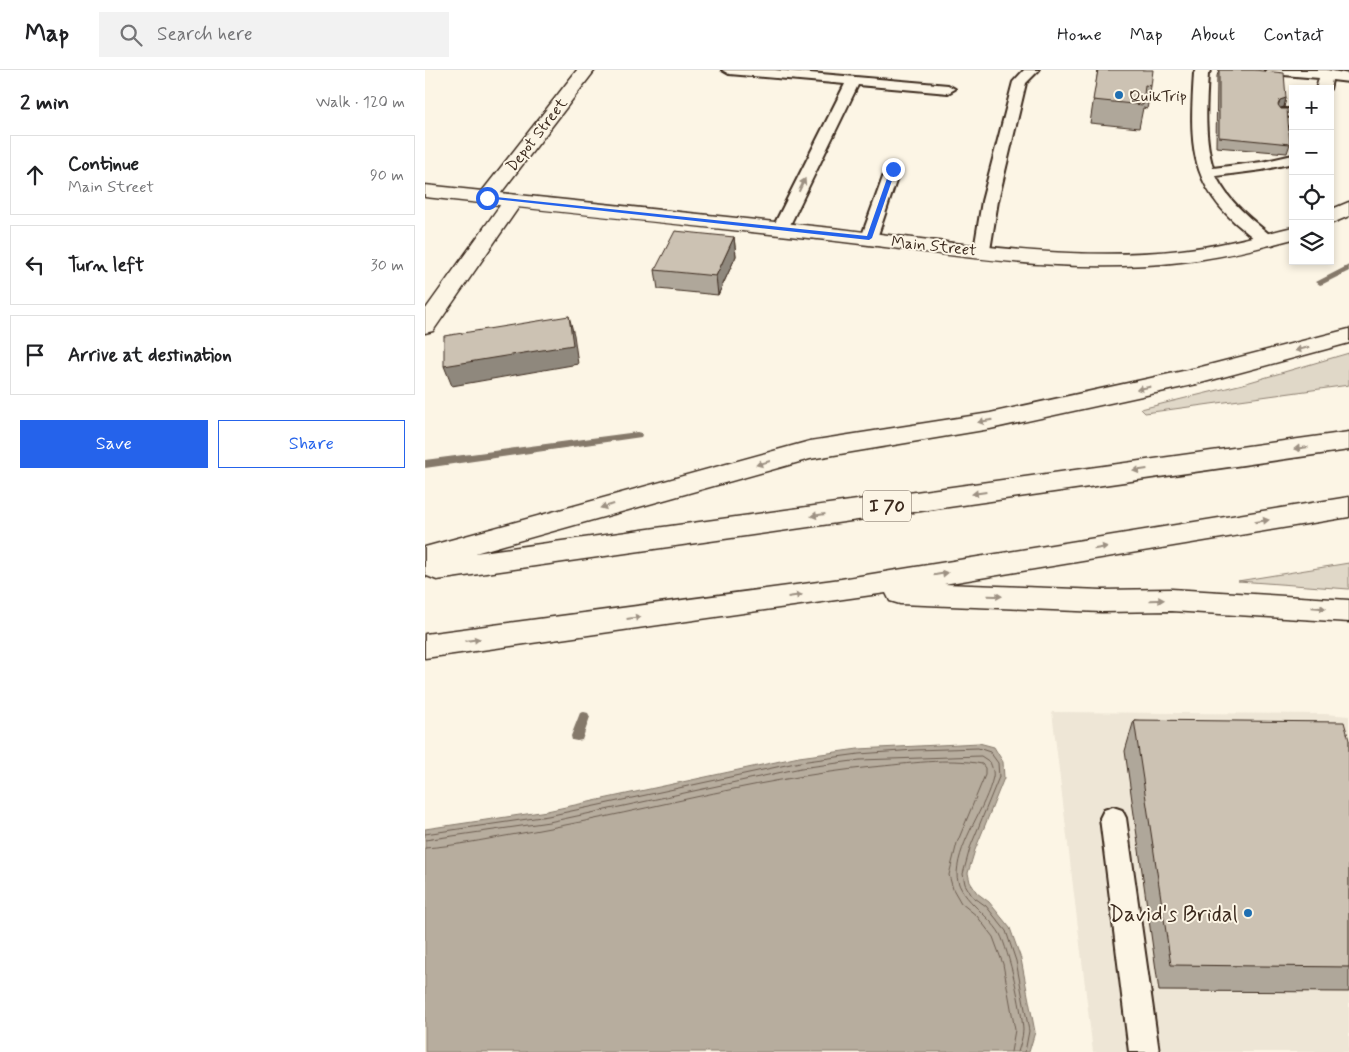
<!DOCTYPE html>
<meta charset="utf-8">
<style>
:root{--surface:#fff;--page:#f2f2f2;--text:#202124;--muted:#757577;--line:#e0e0e0;--accent:#2563eb}
body{margin:0;font-family:Mynerve,sans-serif;background:var(--page);color:var(--text)}
.controls{position:absolute;right:15px;top:15px;display:grid;overflow:hidden;border-radius:0px;box-shadow:0 2px 8px #0003}
.controls button{width:45px;height:45px;display:grid;place-items:center;padding:0;border:0;border-bottom:1px solid var(--line);background:var(--surface);color:var(--text);font:25px sans-serif}
.stop{position:absolute;width:15px;height:15px;margin:-11px;border:4px solid #2563eb;border-radius:50%;background:#fff}
.stop.end{background:#2563eb;border-color:#fff;box-shadow:0 1px 5px #0008}
.list{margin:0;padding:0;list-style:none}
h2{display:flex;justify-content:space-between;align-items:center;height:65px;margin:0;padding:0 20px;font-size:21px}
h2 small{font-size:16px;font-weight:400;color:var(--muted)}
.list li{display:grid;grid-template-columns:32px 1fr auto;gap:15px;align-items:center;box-sizing:border-box;height:80px;margin:0 10px 10px;padding:0 10px;border:1px solid var(--line);border-radius:0px}
.list b{display:block;font-size:19px;white-space:nowrap}
.list p{margin:0;font-size:16px;white-space:nowrap;color:var(--muted)}
.list em{font-size:16px;font-style:normal;color:var(--muted)}
.actions{display:flex;gap:10px;padding:15px 20px}
.actions a{flex:1;padding:11px 0;border:1px solid var(--accent);border-radius:0px;text-align:center;font-size:18px;color:var(--accent)}
.actions .main{background:var(--accent);color:#fff}
.icon{flex:none;width:28px;height:28px;fill:none;stroke:currentColor;stroke-width:2;stroke-linecap:round;stroke-linejoin:round}
.map{position:relative;flex:none;width:924px;height:982px;overflow:hidden}
header{display:flex;align-items:center;gap:30px;box-sizing:border-box;height:70px;padding:0 25px;background:var(--surface);border-bottom:1px solid var(--line)}
header strong{font-size:24px}
nav{display:flex;gap:28px;margin-inline-start:auto;font-size:18px}
.search{width:350px;height:45px;background:var(--page);display:flex;align-items:center;gap:12px;box-sizing:border-box;padding:0 18px;border-radius:0px;color:var(--muted);font-size:19px}
main{display:flex}
aside{flex:1;background:var(--surface)}
.map>svg:first-child{display:block}
.built{fill:#eee6d6}
.green{fill:#e0d8c8;stroke:#8e8173}
.water{fill:#b7ad9e;stroke:#85796b}
.lines{fill:none;stroke-linecap:round;stroke-linejoin:round}
.shore{stroke:#6d5e51;stroke-width:1}
.stream{fill:#85796b;fill-rule:evenodd}
.lane-casing{stroke:#3b2a1e;stroke-width:4}
.street-casing{stroke:#3b2a1e;stroke-width:3}
.secondary-casing{stroke:#3b2a1e;stroke-width:3}
.highway-casing{stroke:#3b2a1e;stroke-width:3}
.lane{fill:#fcf5e5;fill-rule:evenodd}
.street{fill:#fcf5e5;fill-rule:evenodd}
.secondary{fill:#fcf5e5;fill-rule:evenodd}
.highway{fill:#fcf5e5;fill-rule:evenodd}
.wall{fill:#afa79a;stroke:#3b2a1e}
.shaded-wall{fill:#8f887d;stroke:#3b2a1e}
.building{fill:#ccc2b3;stroke:#3b2a1e}
.oneway{fill:#9c9082}
.route{fill:#2563eb}
.poi-dot{fill:#1f6fb2;stroke:#fcf5e5;stroke-width:2}
.labels{text-anchor:middle;stroke-width:4;stroke-linejoin:round;paint-order:stroke}
.far-poi-label{font-size:16px;fill:#3b2a1e;stroke:#fcf5e5;text-anchor:start}
.far-street-label{font-size:16px;fill:#3b2a1e;stroke:#fcf5e5}
.shield{fill:#fcf5e5;stroke:#75675a;stroke-width:1}
.shield-label{font-size:18px;font-weight:bold;fill:#3b2a1e}
.near-poi-label{font-size:22px;fill:#3b2a1e;stroke:#fcf5e5;text-anchor:end}
</style>
<header>
<strong>Map</strong>
<div class="search"><svg class="icon" aria-label="search" viewBox="0 0 24 24"><circle cx="10" cy="10" r="6"/><path d="M15 15l6 6"/></svg>Search here</div>
<nav><a>Home</a><a>Map</a><a>About</a><a>Contact</a></nav>
</header>
<main>
<aside>
<h2>2 min<small>Walk · 120 m</small></h2>
<ul class="list">
<li><svg class="icon" aria-label="ahead" viewBox="0 0 24 24"><path d="M12 20V5M6 11l6-6 6 6"/></svg><div><b>Continue</b><p>Main Street</p></div><em>90 m</em></li>
<li><svg class="icon" aria-label="left" viewBox="0 0 24 24"><path d="M17 20v-9H6M10 6l-5 5 5 5"/></svg><div><b>Turn left</b></div><em>30 m</em></li>
<li><svg class="icon" aria-label="arrive" viewBox="0 0 24 24"><path d="M6 21V4h12l-3 4 3 4H6"/></svg><div><b>Arrive at destination</b></div></li>
</ul>
<div class="actions"><a class="main">Save</a><a>Share</a></div>
</aside>
<div class="map">
<svg width="924" height="982" viewBox="0 0 924 982">
<rect width="100%" height="100%" fill="#fcf5e5"/>
<filter id="ink" filterUnits="userSpaceOnUse"><feTurbulence type="fractalNoise" baseFrequency=".02" numOctaves="2"/><feDisplacementMap in="SourceGraphic" scale="10" xChannelSelector="R" yChannelSelector="G"/><feConvolveMatrix kernelMatrix="1 2 1 2 8 2 1 2 1" color-interpolation-filters="sRGB"/></filter>
<g filter="url(#ink)">
<path class="built" d="M627,642L900,644L924,646V982H668Z"/>
<path class="green" d="M924,283V315L720,343L716,339L818,314Z
M924,493V519L813,511Z"/>
<path class="water" d="M554,673L569,677L578,692L579,708L550,780L543,803L545,812L552,823L564,832L585,858L596,889L610,962L604,982H0V759L122,741L374,687L433,679Z"/>
<g class="lines">
<path class="shore" d="M0,764L123,746L375,692L434,684L490,680L553,678L565,682L573,693L574,707L545,778L538,804L540,814L547,826L561,836L581,861L591,891L604,961L600,982
M0,770L124,752L376,698L435,690L556,686L565,692C567,697 569,702 568,707C561,738 534,770 532,803C531,827 564,844 575,864C584,881 597,940 598,960C598,967 595,975 593,982
M0,778C29,776 57,770 86,765C207,745 325,709 447,697C483,694 522,687 557,694L560,698V705L532,773L524,805L528,819L536,833L552,846L568,867L578,894L590,960L586,982"/>
<path class="stream" d="M924,195V201L898,214L895,215L891,212Z
M212,362L216,363L217,365L216,367L0,398V390Z
M159,642L163,643L165,647L157,670L152,671L147,670L146,666L155,643Z"/>
<defs>
<path id="lane" d="M297,0H350L523,15L530,19L523,23L433,15L363,159L361,162H349L347,159L420,14L304,4Z
M599,0H614L601,13L573,131L565,180L563,183H551L549,180L557,131L588,12Z
M771,0H786L783,4C781,36 779,67 788,98L837,92L868,85V93L837,100L791,106C804,133 826,149 849,168L851,171L849,174C836,177 828,167 819,160C762,114 765,70 769,3Z
M840,0H902L924,4V12L907,10L905,19H891L894,8L847,4Z
M859,39H868V47L854,46L852,43L854,40Z
M468,95L473,96L475,99L452,168L450,171H438L436,168L461,99L463,96Z
M688,737L697,740L701,748L734,982H704L675,748L679,740Z"/>
<path id="street" d="M152,0H170L69,132L62,134L55,132L52,128L55,124Z
M88,125L95,127L98,131L8,261L0,263V240L81,127Z"/>
<path id="secondary" d="M0,115C132,129 265,143 397,157C516,170 637,193 756,180C794,176 831,166 868,157V169C831,179 794,188 756,192C638,206 518,183 402,170C268,156 134,142 0,127Z
M924,132V146L905,154V140Z"/>
<path id="highway" d="M924,259V273L772,314L565,359L385,389L50,483L924,362V380L12,510L2,506L0,502V477L385,371L565,343L772,298Z
M924,427V447L519,514L677,520L746,519L924,530V552L746,541L677,542L475,534L465,531L461,523L0,588V564L416,509Z"/>
</defs>
<use href="#lane" class="lane-casing"/>
<use href="#street" class="street-casing"/>
<use href="#secondary" class="secondary-casing"/>
<use href="#highway" class="highway-casing"/>
<use href="#lane" class="lane"/>
<use href="#street" class="street"/>
<use href="#secondary" class="secondary"/>
<use href="#highway" class="highway"/>
</g>
<path class="wall" d="M673,0L726,16L722,39L718,38L714,58L665,53Z
M794,0H829L861,28L859,37L856,38L865,74L862,83L791,77L792,6Z
M309,167L311,186L293,225L233,219L230,200Z
M709,650L924,670V922L734,921L700,681Z"/>
<path class="shaded-wall" d="M861,28L859,37L852,39L855,30Z
M309,167L311,186L293,225L291,206Z
M144,246L149,265L153,294L27,316L19,296Z"/>
<path class="building" d="M673,0H728L726,16L720,15L718,35L668,30Z
M794,0H829L859,3L861,28L855,30L853,35L856,39H862L865,74L794,67Z
M250,161L309,167L291,206L230,200Z
M144,246L148,275L19,296V266Z
M709,650L919,652L924,670V897L746,895Z"/>
<defs><path id="oneway-solid" d="M-6-.8H1V-3.2L6.5 0L1 3.2V.8H-6Z" transform="scale(1.25)"/></defs>
<g class="oneway">
<use href="#oneway-solid" transform="translate(377 115) rotate(-64)"/>
<use href="#oneway-solid" transform="translate(877 279) rotate(165)"/>
<use href="#oneway-solid" transform="translate(719 318) rotate(168)"/>
<use href="#oneway-solid" transform="translate(560 351) rotate(170)"/>
<use href="#oneway-solid" transform="translate(876 378) rotate(172)"/>
<use href="#oneway-solid" transform="translate(338 393) rotate(164)"/>
<use href="#oneway-solid" transform="translate(715 400) rotate(172)"/>
<use href="#oneway-solid" transform="translate(554 423) rotate(172)"/>
<use href="#oneway-solid" transform="translate(182 436) rotate(164)"/>
<use href="#oneway-solid" transform="translate(393 445) rotate(172)"/>
<use href="#oneway-solid" transform="translate(837 451) rotate(-9)"/>
<use href="#oneway-solid" transform="translate(676 478) rotate(-9)"/>
<use href="#oneway-solid" transform="translate(516 504) rotate(-9)"/>
<use href="#oneway-solid" transform="translate(370 526) rotate(-8)"/>
<use href="#oneway-solid" transform="translate(570 526) rotate(2)"/>
<use href="#oneway-solid" transform="translate(732 530) rotate(-1)"/>
<use href="#oneway-solid" transform="translate(894 538) rotate(5)"/>
<use href="#oneway-solid" transform="translate(209 548) rotate(-8)"/>
<use href="#oneway-solid" transform="translate(48 570) rotate(-8)"/>
</g>
</g>
<path class="route" d="M466,97L471,99L447,168L444,170L59,128L62,126L442,166Z"/>
<g class="poi-dot">
<circle cx="694" cy="25" r="5"/>
<circle cx="823" cy="843" r="5"/>
</g>
<g class="labels">
<g class="far-poi-label">
<text x="704" y="31">QuikTrip</text>
</g>
<g class="far-street-label">
<text transform="translate(111 64) rotate(-52)" y="6">Depot Street</text>
<text transform="translate(509 175) rotate(6)" y="6">Main Street</text>
</g>
<rect class="shield" x="438" y="420.5" width="48" height="31" rx="4"/>
<g class="shield-label">
<text x="462" y="442">I 70</text>
</g>
<g class="near-poi-label">
<text x="813" y="851">David's Bridal</text>
</g>
</g>
</svg>
<div class="controls">
<button>+</button>
<button>−</button>
<button><svg class="icon" aria-label="locate" viewBox="0 0 24 24"><circle cx="12" cy="12" r="6"/><path d="M12 2v4M12 18v4M2 12h4M18 12h4"/></svg></button>
<button><svg class="icon" aria-label="layers" viewBox="0 0 24 24"><path d="M12 4l9 5-9 5-9-5zM3 14l9 5 9-5"/></svg></button>
</div>
<div class="stop" style="left:62px;top:128px"></div>
<div class="stop end" style="left:468px;top:99px"></div>
</div>
</main>
